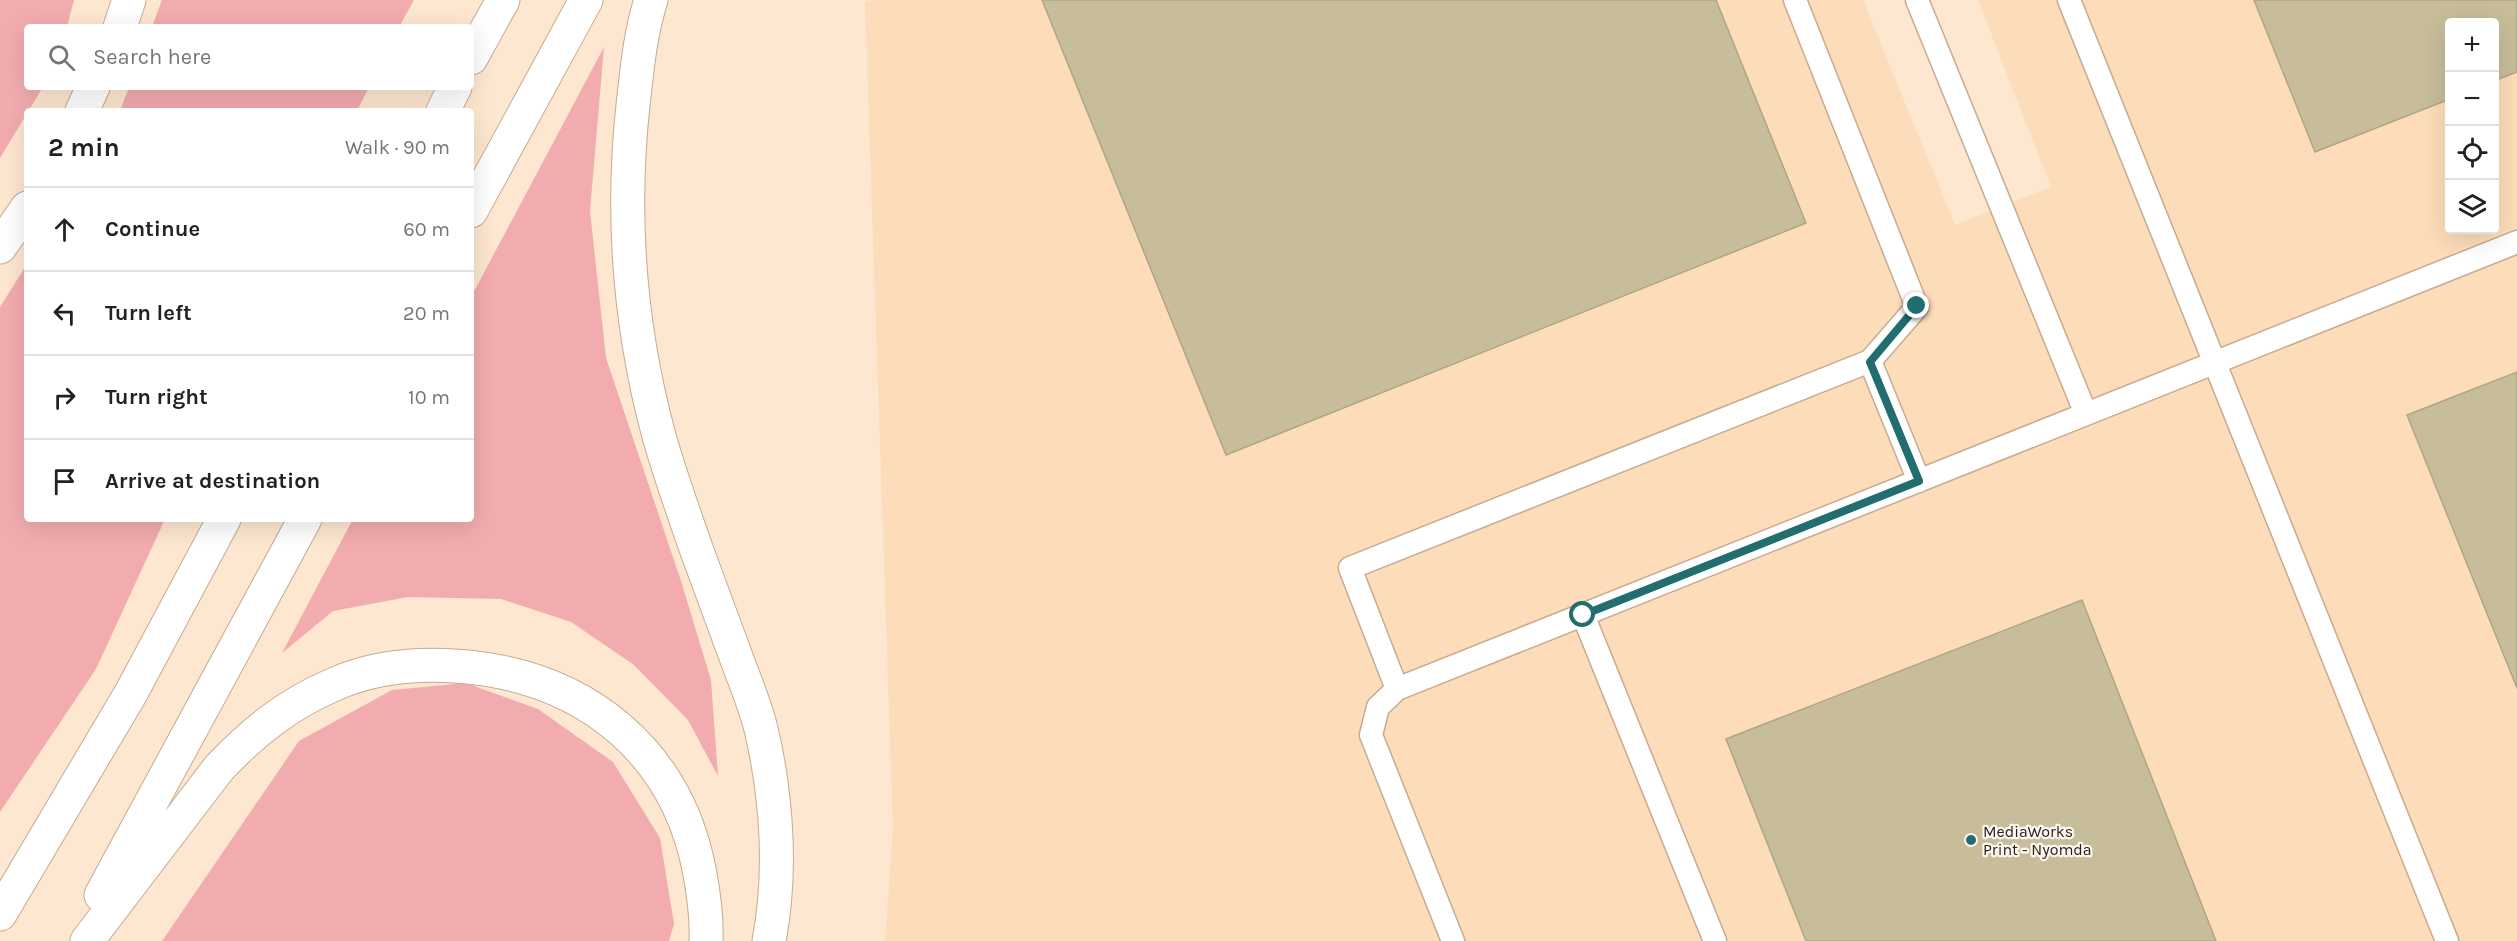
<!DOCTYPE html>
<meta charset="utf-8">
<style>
:root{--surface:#fff;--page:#f6f6f6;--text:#222;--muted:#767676;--line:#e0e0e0}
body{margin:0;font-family:Karla,sans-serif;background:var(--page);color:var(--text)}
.controls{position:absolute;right:18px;top:18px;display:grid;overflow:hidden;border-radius:6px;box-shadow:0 6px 24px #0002}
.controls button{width:54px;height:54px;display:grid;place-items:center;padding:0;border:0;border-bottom:2px solid var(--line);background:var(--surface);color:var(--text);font:30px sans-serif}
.stop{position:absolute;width:18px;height:18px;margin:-14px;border:4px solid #216d6f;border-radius:50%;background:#fff}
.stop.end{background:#216d6f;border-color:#fff;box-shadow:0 2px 6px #0008}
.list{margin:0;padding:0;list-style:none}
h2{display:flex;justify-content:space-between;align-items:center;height:78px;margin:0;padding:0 24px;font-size:26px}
h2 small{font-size:20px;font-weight:400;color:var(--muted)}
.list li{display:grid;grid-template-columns:39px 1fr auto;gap:18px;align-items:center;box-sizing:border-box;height:84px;padding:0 24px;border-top:2px solid var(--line)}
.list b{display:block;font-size:22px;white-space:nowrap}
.list em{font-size:20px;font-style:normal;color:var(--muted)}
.icon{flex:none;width:33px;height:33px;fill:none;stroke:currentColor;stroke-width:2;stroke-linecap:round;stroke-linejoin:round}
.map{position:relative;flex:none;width:2517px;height:941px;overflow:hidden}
.search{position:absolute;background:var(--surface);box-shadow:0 6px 24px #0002;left:24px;top:24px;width:450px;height:66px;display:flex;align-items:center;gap:15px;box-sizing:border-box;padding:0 21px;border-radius:6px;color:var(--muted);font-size:22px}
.panel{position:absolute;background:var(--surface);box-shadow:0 6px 24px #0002;left:24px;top:108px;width:450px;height:414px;border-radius:6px}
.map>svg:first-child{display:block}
.built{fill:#fddcb9;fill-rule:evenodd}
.green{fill:#f2acaf}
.building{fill:#c7bd9a;stroke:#b0a683;stroke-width:1.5}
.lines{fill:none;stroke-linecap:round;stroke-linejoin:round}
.service-casing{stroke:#c6ab90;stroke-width:25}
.tertiary-casing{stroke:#c6ab90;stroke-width:35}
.motorway-casing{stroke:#c6ab90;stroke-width:35}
.service{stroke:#fff;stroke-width:22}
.tertiary{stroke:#fff;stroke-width:33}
.motorway{stroke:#fff;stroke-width:33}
.route{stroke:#216d6f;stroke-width:8}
.poi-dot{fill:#216d6f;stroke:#fdf7f1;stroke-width:2}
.labels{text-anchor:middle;stroke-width:4.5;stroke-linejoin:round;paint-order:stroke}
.poi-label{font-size:16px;fill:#281e13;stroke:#fdf7f1;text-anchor:start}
</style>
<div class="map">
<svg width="2517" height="941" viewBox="0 0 2517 941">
<rect width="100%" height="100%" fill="#fde7d0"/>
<path class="built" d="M871,0H1863L1955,225L2051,187L1978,0H2517V941H885L893,828L865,2ZM2450,22H2494V230H2450Z"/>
<path class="green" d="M0,0H74L67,27H27V87H43L0,158Z
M162,0H414L399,27H152Z
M604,47L590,211L606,358L681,581L711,680L718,776L688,720L634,665L571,622L501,599L408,597L333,611L282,653L353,519H471V297Z
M129,87H369L357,111H120Z
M27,264V519H165L96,669L0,812V307Z
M466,683L538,709L613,762L660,838L674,924L669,941H162L299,741L392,690Z"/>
<path class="building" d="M1042,0H1716L1806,223L1226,455Z
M2254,0H2517V72L2494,81V22H2450V99L2315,152Z
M2517,372V688L2407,415Z
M2082,600L2216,941H1806L1726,739Z"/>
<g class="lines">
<defs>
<path id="service" d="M1795,0L1917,307L1870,361
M1917,0L2086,414
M2069,0L2447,941
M1583,615L1715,941
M1397,689L1350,568L1870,361L1919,481
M1453,941L1371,735L1378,707L1397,689L2517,242"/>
<path id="tertiary" d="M120,27L129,0
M82,111L93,87
M0,247L27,208"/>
<path id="motorway" d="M651,0C640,34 637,70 633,105C621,216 630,329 659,436C670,475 684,514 697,551C711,589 725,627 739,665C747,686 756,708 761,729C777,797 782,873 769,941
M471,58L503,0
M443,111L455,87
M471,211L586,0
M101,895L305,519
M0,914L131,693L224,519
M87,941L219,768C254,731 288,704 335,684C376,666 425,663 468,667C588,679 678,753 700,874C704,896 707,918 706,941"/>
</defs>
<use href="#service" class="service-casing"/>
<use href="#tertiary" class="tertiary-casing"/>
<use href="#motorway" class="motorway-casing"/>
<use href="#service" class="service"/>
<use href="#tertiary" class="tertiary"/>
<use href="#motorway" class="motorway"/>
</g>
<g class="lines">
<path class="route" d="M1583,615L1919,481L1870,362L1917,306"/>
</g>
<circle class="poi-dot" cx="1971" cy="840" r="6"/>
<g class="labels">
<g class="poi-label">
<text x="1983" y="837">MediaWorks<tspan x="1983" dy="18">Print - Nyomda</tspan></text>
</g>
</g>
</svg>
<div class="controls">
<button>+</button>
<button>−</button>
<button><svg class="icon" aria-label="locate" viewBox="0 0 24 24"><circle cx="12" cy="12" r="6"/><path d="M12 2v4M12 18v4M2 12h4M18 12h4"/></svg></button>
<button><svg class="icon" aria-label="layers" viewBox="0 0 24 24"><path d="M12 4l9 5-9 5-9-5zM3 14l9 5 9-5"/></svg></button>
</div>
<div class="stop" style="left:1583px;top:615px"></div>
<div class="stop end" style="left:1917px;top:306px"></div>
<div class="search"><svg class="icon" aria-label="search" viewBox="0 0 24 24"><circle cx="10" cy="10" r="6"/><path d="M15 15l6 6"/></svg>Search here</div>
<section class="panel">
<h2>2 min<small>Walk · 90 m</small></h2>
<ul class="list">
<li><svg class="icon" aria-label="ahead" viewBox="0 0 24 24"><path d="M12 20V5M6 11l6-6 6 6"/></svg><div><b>Continue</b></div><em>60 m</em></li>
<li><svg class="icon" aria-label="left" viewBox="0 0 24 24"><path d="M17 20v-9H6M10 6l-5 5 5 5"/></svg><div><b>Turn left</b></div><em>20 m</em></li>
<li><svg class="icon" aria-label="right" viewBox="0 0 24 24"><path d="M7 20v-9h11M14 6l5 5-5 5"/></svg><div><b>Turn right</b></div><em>10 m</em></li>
<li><svg class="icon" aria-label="arrive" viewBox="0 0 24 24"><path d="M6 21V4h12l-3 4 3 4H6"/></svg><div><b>Arrive at destination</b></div></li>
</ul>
</section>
</div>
